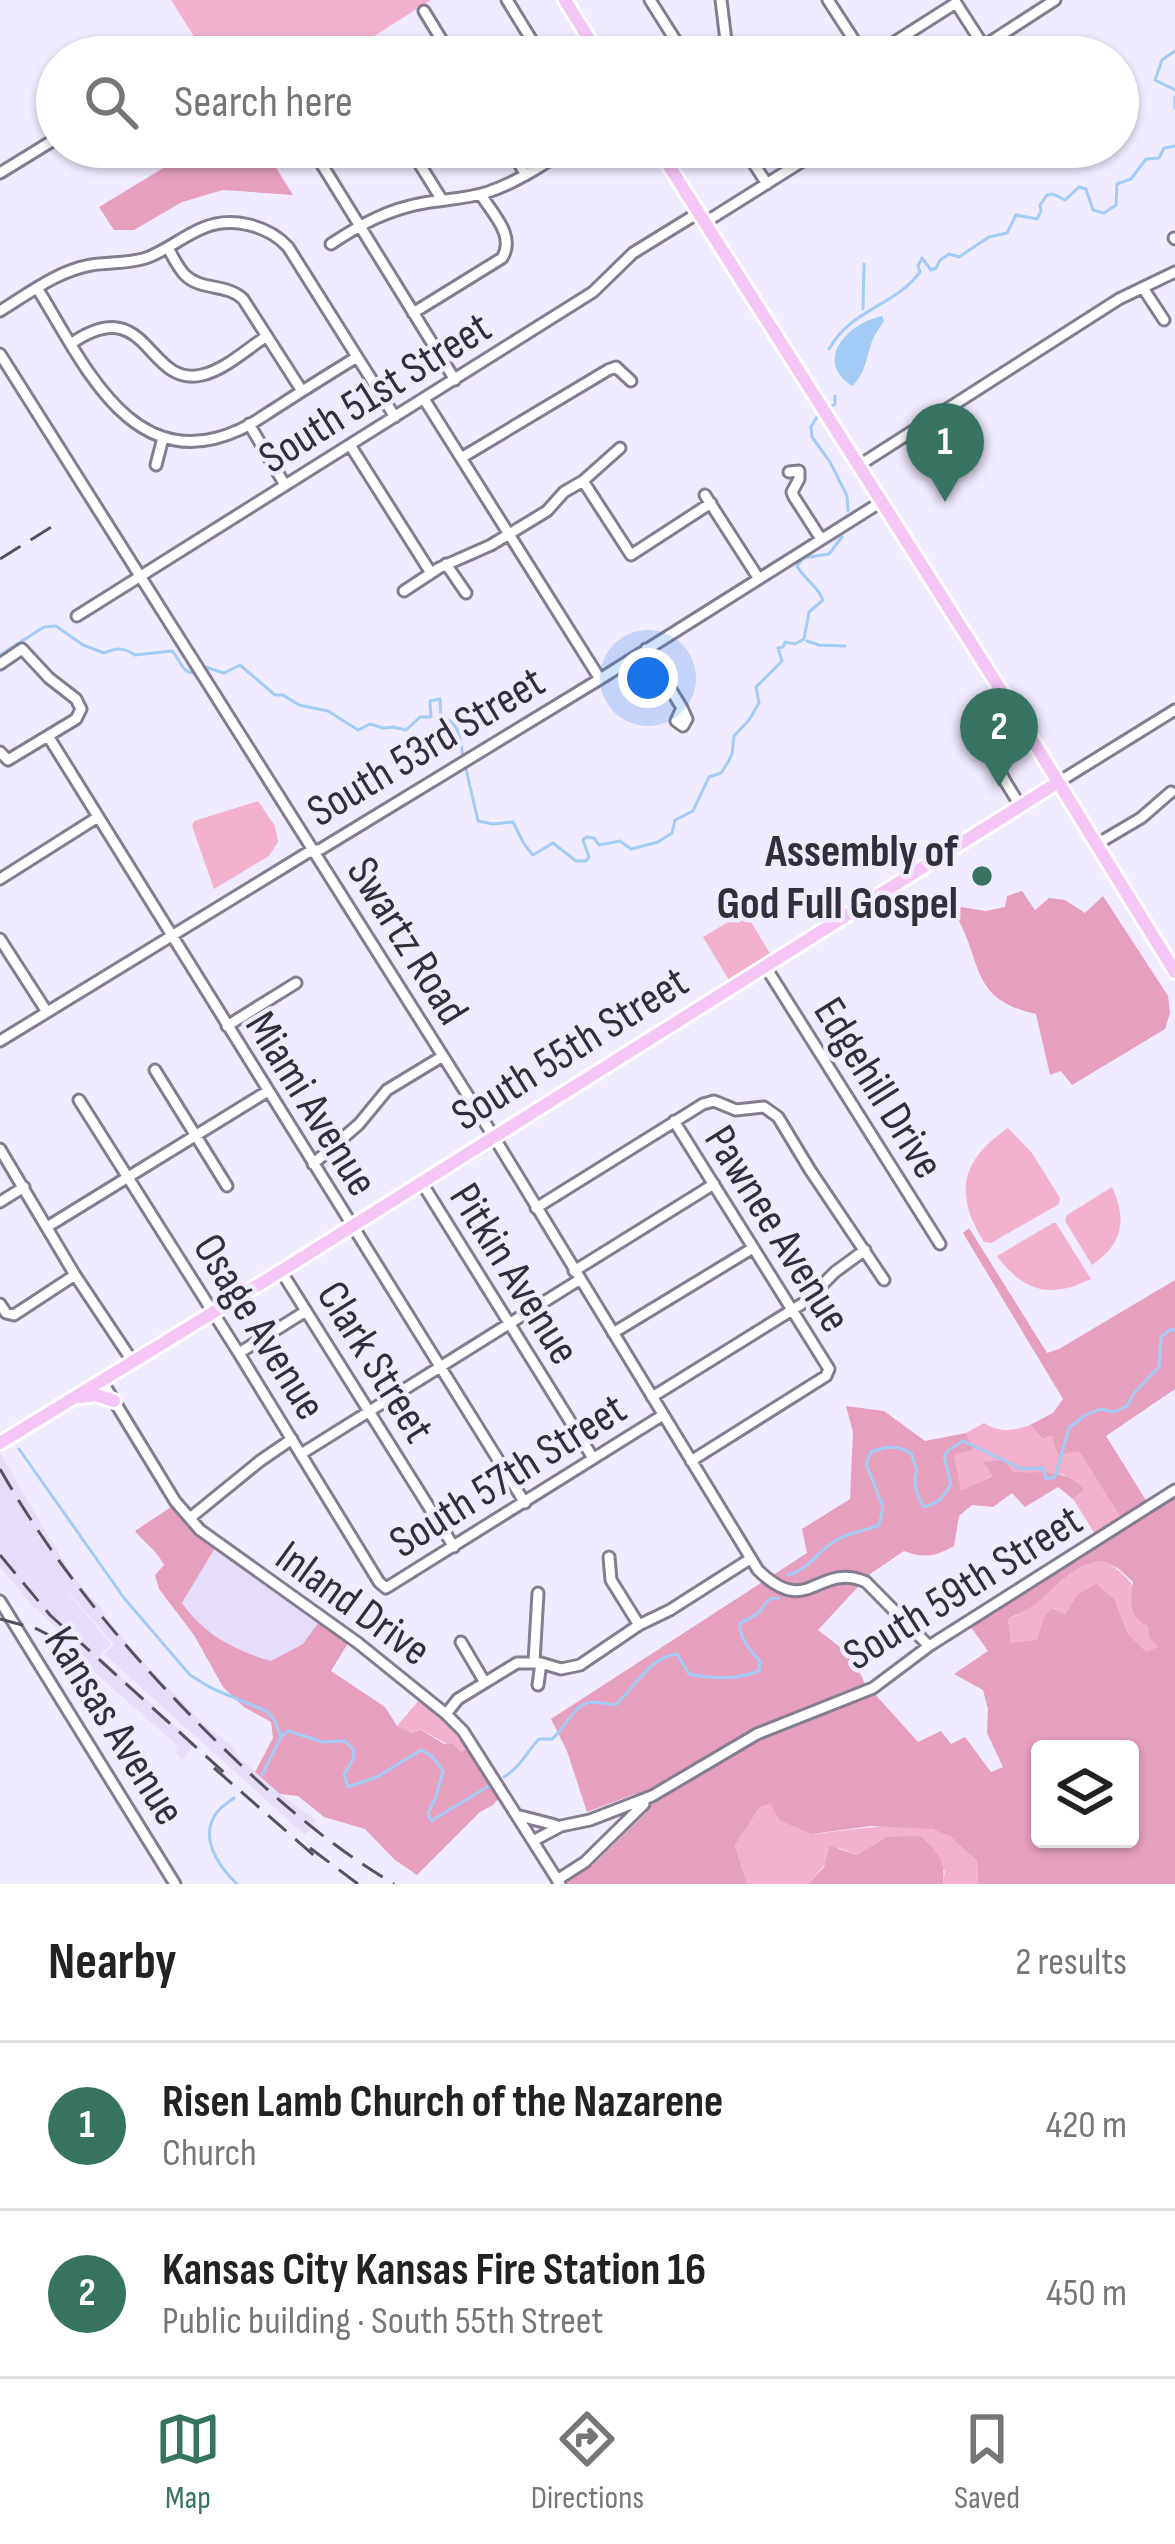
<!DOCTYPE html>
<meta charset="utf-8">
<style>
:root{--surface:#fff;--page:#f6f6f6;--text:#222;--muted:#767676;--line:#e0e0e0;--accent:#367461}
body{margin:0;font-family:"Sofia Sans Condensed",sans-serif;background:var(--page);color:var(--text)}
.controls{position:absolute;right:36px;bottom:36px;display:grid;overflow:hidden;border-radius:12px;box-shadow:0 3px 9px #0004}
.controls button{width:108px;height:108px;display:grid;place-items:center;padding:0;border:0;border-bottom:3px solid var(--line);background:var(--surface);color:var(--text);font:60px sans-serif}
.you{position:absolute;left:648px;top:678px;width:42px;height:42px;margin:-30px;border:9px solid #fff;border-radius:50%;background:#1a73e8;box-shadow:0 0 0 18px #1a73e833}
.badge{display:grid;place-items:center;width:78px;height:78px;border-radius:50%;background:var(--accent);color:#fff;font-size:39px;font-weight:700}
.pin{position:absolute;translate:-50% -99px;filter:drop-shadow(0 3px 6px #0008)}
.pin::after{content:'';position:absolute;top:63px;width:42px;height:36px;background:inherit;clip-path:polygon(0 0,100% 0,50% 100%)}
.list{margin:0;padding:0;list-style:none}
h2{display:flex;justify-content:space-between;align-items:center;height:156px;margin:0;padding:0 48px;font-size:51px}
h2 small{font-size:39px;font-weight:400;color:var(--muted)}
.list li{display:grid;grid-template-columns:78px 1fr auto;gap:36px;align-items:center;box-sizing:border-box;height:168px;padding:0 48px;border-top:3px solid var(--line)}
.list b{display:block;font-size:45px;white-space:nowrap}
.list p{margin:0;font-size:39px;white-space:nowrap;color:var(--muted)}
.list em{font-size:39px;font-style:normal;color:var(--muted)}
.icon{flex:none;width:66px;height:66px;fill:none;stroke:currentColor;stroke-width:2;stroke-linecap:round;stroke-linejoin:round}
.map{position:relative;flex:none;width:1175px;height:1884px;overflow:hidden}
.search{position:absolute;background:var(--surface);box-shadow:0 3px 9px #0004;left:36px;right:36px;top:36px;height:132px;display:flex;align-items:center;gap:30px;box-sizing:border-box;padding:0 42px;border-radius:66px;color:var(--muted);font-size:45px}
.sheet{height:492px;background:var(--surface)}
nav{display:flex;justify-content:space-around;align-items:center;box-sizing:border-box;height:168px;border-top:3px solid var(--line);background:var(--surface);font-size:33px;color:var(--muted)}
nav a{display:grid;justify-items:center;gap:6px}
nav .on{color:var(--accent)}
.map>svg:first-child{display:block}
.built{fill:#e6def9}
.green{fill:#f3b1cd}
.forest{fill:#e69fbd;fill-rule:evenodd}
.water{fill:#a2ccf6}
.lines{fill:none;stroke-linecap:round;stroke-linejoin:round}
.stream{stroke:#a2ccf6;stroke-width:3}
.minor-casing{stroke:#837d8f;stroke-width:15}
.major-casing{stroke:#fff;stroke-width:18}
.minor{stroke:#fff;stroke-width:9}
.major{stroke:#f5c5f6;stroke-width:12}
.rail{stroke:#55525d;stroke-width:3;stroke-dasharray:24 12;stroke-linecap:butt}
.poi-dot{fill:#367461;stroke:#f1ebff;stroke-width:4.5}
.labels{text-anchor:middle;stroke-width:9;stroke-linejoin:round;paint-order:stroke}
.street-label{font-size:45px;fill:#312f37;stroke:#f1ebff}
.poi-label{font-size:45px;font-weight:bold;fill:#312f37;stroke:#f1ebff;text-anchor:end}
</style>
<div class="map">
<svg width="1175" height="1884" viewBox="0 0 1175 1884">
<rect width="100%" height="100%" fill="#f1ebff"/>
<path class="built" d="M0,1452L45,1531L27,1545L46,1533L74,1577L90,1597L101,1607L108,1620L137,1655L208,1728L235,1748L237,1756L280,1794L317,1821L305,1835L104,1654L114,1644L45,1566L111,1644L99,1656L195,1744L182,1760L175,1753L178,1746L77,1657L81,1651L31,1604L5,1573L0,1566Z
M215,1548L319,1622L304,1644L271,1661L240,1652L194,1621L182,1603Z"/>
<path class="green" d="M171,0H431L341,57H207Z
M258,801L275,826L278,842L269,856L214,889L192,826L194,821Z
M745,912L771,955L729,980L703,937Z
M1008,1128L1032,1153L1060,1198L1059,1204L991,1243L984,1242C954,1194 960,1161 1008,1128Z
M1112,1187C1127,1220 1123,1244 1092,1265L1065,1221L1067,1215Z
M1053,1223H1056L1091,1279C1050,1299 1024,1292 997,1256Z
M984,1423C1001,1433 1012,1431 1030,1425L1043,1439L1052,1436L1079,1450L1121,1518L1095,1534L1073,1499L1084,1490L1063,1474L1013,1472L984,1463L994,1475L961,1492L953,1454L972,1450L966,1433Z
M1103,1561C1144,1581 1139,1610 1159,1647L1146,1653L1128,1634L1115,1600L1077,1595L1065,1616L1053,1608L1044,1618L1037,1641L1011,1644L1008,1619C1017,1615 1028,1610 1036,1604C1057,1587 1073,1563 1103,1561Z
M420,1699L444,1717L469,1747L461,1752L422,1730L412,1733L397,1726Z
M771,1804L812,1834C848,1831 914,1817 948,1835C959,1841 968,1853 977,1861L978,1884H943L945,1871L886,1837L857,1855L839,1848L808,1884H747L735,1845L760,1807Z"/>
<path class="forest" d="M198,147H263L293,195L223,190L182,202L134,230H114L99,207Z
M1022,891L1035,910L1049,898L1065,900L1085,913L1103,896L1168,996L1170,1013L1165,1029L1072,1085L1061,1071L1050,1075L1036,1014C968,999 984,962 955,914L961,907L986,911L1005,907L1007,896Z
M969,1228L1047,1353L1059,1349L1175,1280V1389L1106,1436L1147,1502L1121,1518L1079,1451L1058,1455L1052,1436L1043,1439L1030,1425L1053,1413L1063,1399L963,1233Z
M846,1406L884,1411L925,1441L966,1433L973,1450L954,1455L961,1491L993,1476L983,1462L1004,1460L1013,1472C1038,1473 1068,1468 1084,1490L1073,1499L1058,1487L1025,1507L1012,1493L993,1507L972,1505L959,1516L954,1546C936,1556 924,1559 904,1551L870,1574L818,1630L853,1657L864,1682L918,1742L941,1731L951,1744L965,1737L991,1772L1003,1767L987,1733L988,1709L983,1690L954,1674L988,1651L970,1626L1175,1498V1884H978L977,1861L950,1836L932,1829L870,1826L812,1834L779,1820L771,1804L760,1807L735,1845L747,1884H559L593,1865L647,1812L635,1794L587,1812L567,1751L551,1719L807,1553L802,1529L850,1499L853,1432ZM1103,1561L1119,1569L1133,1582C1130,1601 1128,1616 1148,1626L1149,1637L1158,1647L1146,1652L1128,1634L1115,1600L1096,1584L1077,1595L1065,1615L1052,1608L1044,1617L1037,1640L1011,1643L1008,1619C1017,1614 1029,1610 1036,1604C1057,1587 1073,1563 1103,1561ZM1040,1749H1130V1839H1040Z
M171,1507L215,1548L182,1603C203,1634 236,1651 271,1661L303,1644L319,1622L348,1643L331,1671L385,1707L397,1726L412,1733L421,1730L444,1744H453L461,1752L469,1747L499,1798L493,1805L480,1812L417,1875L395,1860L365,1829L324,1817L298,1796L280,1794L255,1772L273,1738L271,1722L244,1707L223,1687L194,1635L159,1589L155,1575L164,1565C154,1547 147,1546 135,1531Z
M920,1836C937,1851 946,1861 943,1884H808L824,1867L830,1846L857,1855L886,1837Z"/>
<path class="water" d="M882,316L884,321C882,324 874,336 873,339C866,357 866,373 852,386C813,360 848,323 882,316Z"/>
<g class="lines">
<path class="stream" d="M1175,51L1162,60L1155,80L1175,90
M1175,97V108
M863,309L864,264
M829,349C852,308 894,307 920,272L918,266L922,258L931,270L936,268L940,260L949,254L959,257L989,237L1007,233L1016,215L1037,219L1041,211L1040,205L1047,195L1053,194L1065,200L1079,187L1086,189L1093,210L1104,213L1116,205L1117,184L1131,179L1146,159L1159,158L1164,148L1175,146
M828,408L835,404V396
M818,415L811,427L812,437L830,462L847,496L848,511
M807,641L819,645L845,646
M0,655L44,627L56,626L83,645L104,653C117,648 123,647 135,655L172,651C181,660 181,673 195,673
M205,667L224,673L240,665L275,695H283L299,705L328,711L358,730L370,724L383,728L393,727L406,730L420,717H431L430,701L440,699L441,716C461,724 460,738 463,757
M466,769L478,821L493,824L513,822L524,844L533,855L553,843L576,861H586L589,857L583,840L586,837L594,838L599,845L620,841L631,849L658,842L672,833L675,820L693,811L709,777L721,773L727,764L732,754L734,736L749,720L759,703L756,687L782,661L778,648L783,647L785,642L795,644L804,639L809,612L823,600C817,585 805,580 797,566L803,558L829,554L842,537
M19,1449L124,1598L190,1675L211,1688L266,1711L274,1719L281,1737
M788,1575C814,1567 816,1550 839,1539C851,1532 866,1531 879,1525L883,1507L866,1464L871,1452C887,1446 896,1445 911,1453L917,1470C912,1484 917,1495 924,1507C939,1503 944,1497 951,1484L944,1456L949,1450L963,1441L1022,1469L1043,1468L1046,1479L1055,1477L1069,1428L1084,1416L1100,1409L1114,1412L1127,1406L1134,1393L1159,1367L1161,1337L1171,1329L1175,1330
M262,1775L281,1737L288,1731L323,1742L345,1741L354,1750L353,1759L344,1775L348,1787L377,1777L421,1750L432,1756L443,1771L436,1797L428,1813L431,1821L489,1786
M504,1777C521,1766 526,1753 539,1739H552C565,1729 574,1703 592,1702C600,1702 607,1704 615,1705C636,1687 648,1658 677,1654L689,1674C713,1679 737,1680 759,1671L760,1661C750,1651 739,1638 740,1623C746,1620 754,1617 759,1612C767,1604 765,1597 779,1598
M234,1798C229,1802 222,1806 218,1811C197,1836 219,1867 237,1884"/>
<defs>
<path id="minor" d="M507,0L542,57
M650,0L686,57
M721,0L728,57
M828,0L865,57
M424,11L452,57
M187,57L199,50
M871,57L956,3L983,45
M967,57L1055,0
M311,147L455,380
M409,147L442,200
M509,147L526,175
M743,147L767,184
M0,173L57,138
M704,223L825,147
M1174,238L1175,239
M331,244C361,224 389,209 424,203C446,199 467,199 488,192C518,182 544,164 570,147
M168,248C173,257 178,268 185,275C201,291 226,283 243,299L302,391
M37,288C83,361 131,479 239,430C253,424 266,414 279,406C305,389 331,373 357,357
M1143,288L1164,320
M0,311C28,294 57,271 91,265C109,262 128,264 146,258C166,251 183,236 203,228C231,216 268,225 288,247L395,417
M413,313L502,258C516,236 493,214 481,195
M72,343C149,291 146,388 202,375C225,370 248,348 267,336
M0,354L494,1137L758,1570C809,1620 817,1561 866,1582L929,1646
M424,399L600,679
M249,424L285,485
M350,445L431,573
M461,458L608,370L616,367L631,381
M156,465L163,438
M858,466L1119,299L1175,272
M789,472L799,471V479L792,492L794,497L821,539
M583,481L631,555L711,503
M705,495L759,579
M446,564L466,593
M404,591L439,568L491,545L547,511L564,492L583,481L620,448
M77,616L593,292L633,253L698,213
M646,649L682,708
M0,664L22,649L49,678L76,699L81,709L76,719L8,760L0,752
M682,708L687,719L683,726L676,721Z
M48,736L525,1503
M1057,783L1175,710
M1020,806C997,765 984,763 1028,733
M1097,844L1141,818L1171,792
M0,879L98,817
M0,939L47,1012
M765,966L940,1244
M227,1026L296,983
M0,1041L307,853L321,849L600,679L881,502
M155,1070L227,1186
M79,1100L240,1355L379,1582L386,1588L663,1415
M674,1121L829,1369L826,1376L691,1461
M0,1149L75,1275L133,1362
M313,1164L359,1124L387,1090L443,1056
M422,1183L593,1458
M0,1202L24,1187
M536,1208L703,1104L714,1101L736,1110L764,1107L778,1117L810,1170L884,1280
M47,1227L268,1091
M281,1271L454,1547
M574,1271L714,1184
M0,1304L6,1313L14,1315L75,1275
M613,1333L753,1248
M239,1353L306,1311
M102,1381L175,1501L200,1530L358,1643L446,1714L463,1731L560,1884
M652,1397L805,1302L835,1272L865,1250
M301,1454L579,1280
M190,1518L260,1461L292,1439
M609,1557L611,1580L639,1625
M0,1601L175,1884
M461,1642L484,1681
M534,1662L538,1593
M538,1685L541,1663
M446,1714L458,1699L517,1663H541L561,1669L580,1665L639,1625L670,1610L750,1559
M520,1816L555,1825
M533,1841L561,1826L590,1820L652,1796L757,1734L873,1688L929,1646L1175,1490
M557,1880L585,1862L644,1804"/>
<path id="major" d="M565,0L600,57
M657,147L1028,733L1175,972
M80,1397L96,1395L114,1401
M0,1443L281,1271L1057,783"/>
</defs>
<use href="#minor" class="minor-casing"/>
<use href="#major" class="major-casing"/>
<use href="#minor" class="minor"/>
<use href="#major" class="major"/>
<path class="rail" d="M0,559L53,526
M0,1469C58,1571 133,1659 216,1741C271,1795 328,1845 394,1884
M0,1555L50,1615L229,1777
M0,1619L37,1629L66,1644
M214,1768L318,1859
M310,1848L358,1884"/>
</g>
<circle class="poi-dot" cx="982" cy="876" r="12"/>
<g class="labels">
<g class="street-label">
<text transform="translate(374 391) rotate(-32)" y="16">South 51st Street</text>
<text transform="translate(425 745) rotate(-31)" y="16">South 53rd Street</text>
<text transform="translate(409 940) rotate(58)" y="16">Swartz Road</text>
<text transform="translate(569 1047) rotate(-32)" y="16">South 55th Street</text>
<text transform="translate(880 1087) rotate(58)" y="16">Edgehill Drive</text>
<text transform="translate(313 1103) rotate(58)" y="16">Miami Avenue</text>
<text transform="translate(779 1228) rotate(58)" y="16">Pawnee Avenue</text>
<text transform="translate(516 1273) rotate(58)" y="16">Pitkin Avenue</text>
<text transform="translate(261 1326) rotate(58)" y="16">Osage Avenue</text>
<text transform="translate(377 1361) rotate(58)" y="16">Clark Street</text>
<text transform="translate(507 1474) rotate(-32)" y="16">South 57th Street</text>
<text transform="translate(962 1586) rotate(-32)" y="16">South 59th Street</text>
<text transform="translate(354 1602) rotate(36)" y="16">Inland Drive</text>
<text transform="translate(116 1725) rotate(58)" y="16">Kansas Avenue</text>
</g>
<g class="poi-label">
<text x="958" y="866">Assembly of<tspan x="958" dy="52">God Full Gospel</tspan></text>
</g>
</g>
</svg>
<div class="controls">
<button><svg class="icon" aria-label="layers" viewBox="0 0 24 24"><path d="M12 4l9 5-9 5-9-5zM3 14l9 5 9-5"/></svg></button>
</div>
<div class="you"></div>
<div class="pin badge" style="left:945px;top:502px">1</div>
<div class="pin badge" style="left:999px;top:787px">2</div>
<div class="search"><svg class="icon" aria-label="search" viewBox="0 0 24 24"><circle cx="10" cy="10" r="6"/><path d="M15 15l6 6"/></svg>Search here</div>
</div>
<section class="sheet">
<h2>Nearby<small>2 results</small></h2>
<ul class="list">
<li><span class="badge">1</span><div><b>Risen Lamb Church of the Nazarene</b><p>Church</p></div><em>420 m</em></li>
<li><span class="badge">2</span><div><b>Kansas City Kansas Fire Station 16</b><p>Public building · South 55th Street</p></div><em>450 m</em></li>
</ul>
</section>
<nav>
<a class="on"><svg class="icon" aria-label="map" viewBox="0 0 24 24"><path d="M3 6l6-2 6 2 6-2v14l-6 2-6-2-6 2zM9 4v14M15 6v14"/></svg>Map</a>
<a><svg class="icon" aria-label="directions" viewBox="0 0 24 24"><path d="M12 3l9 9-9 9-9-9zM9 14v-3h6M13 9l2 2-2 2"/></svg>Directions</a>
<a><svg class="icon" aria-label="saved" viewBox="0 0 24 24"><path d="M7 4h10v16l-5-4-5 4z"/></svg>Saved</a>
</nav>
